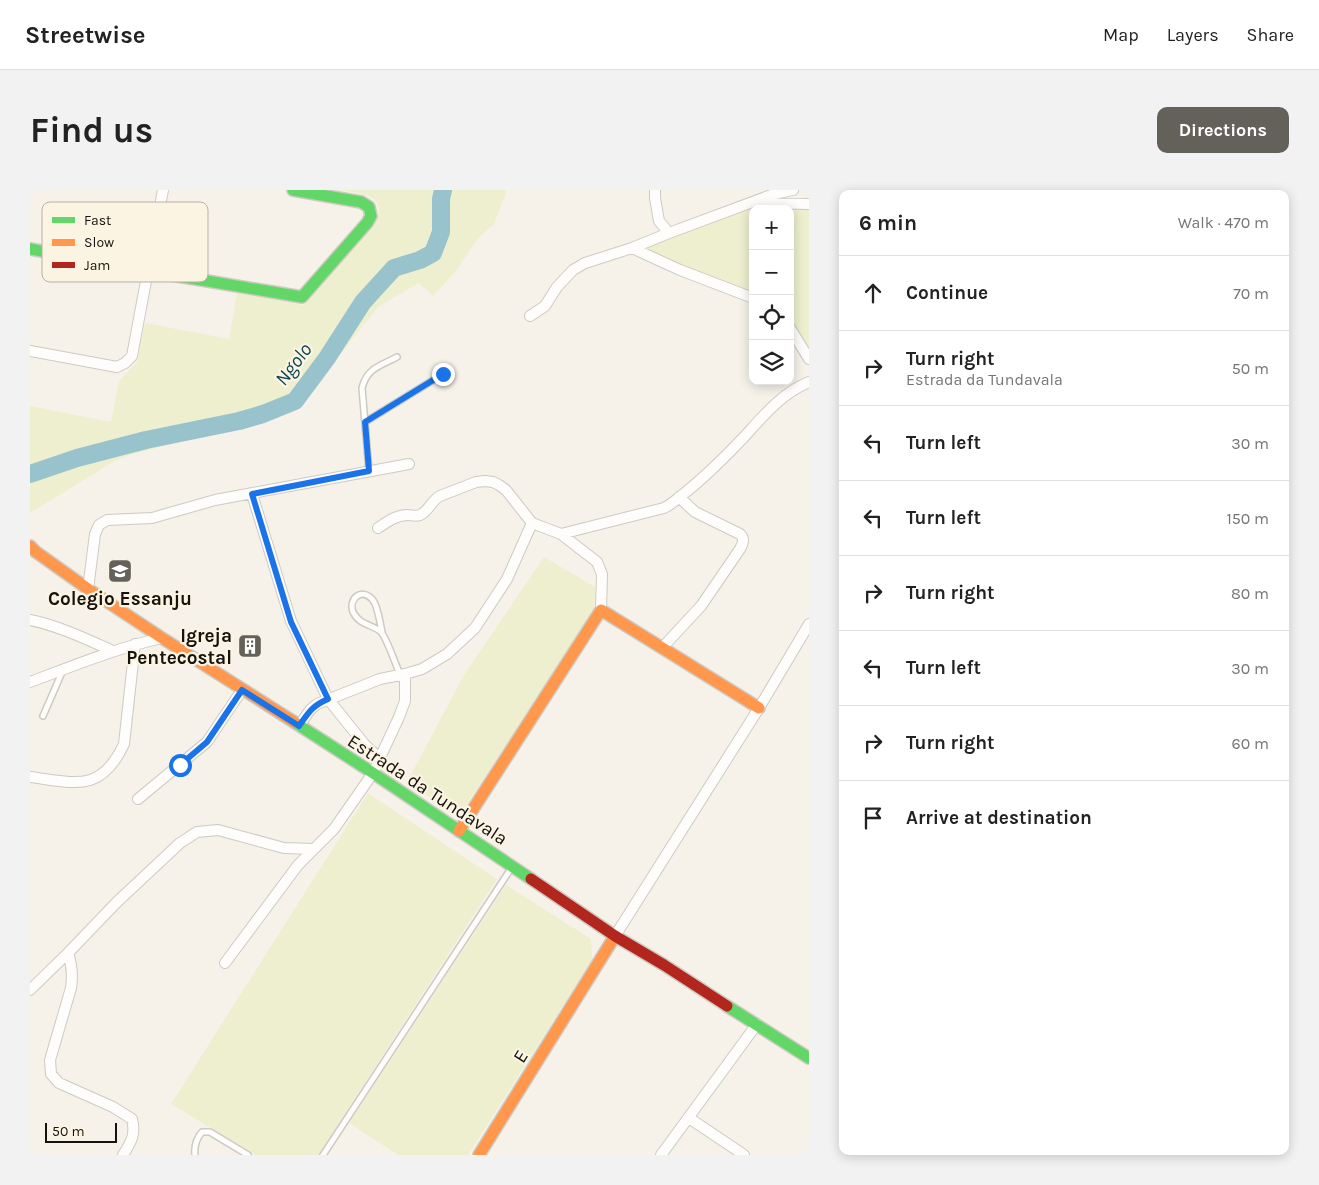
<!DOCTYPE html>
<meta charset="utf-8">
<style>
:root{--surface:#fff;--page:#f2f2f2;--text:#222;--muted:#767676;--line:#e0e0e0;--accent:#64615b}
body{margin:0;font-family:Karla,sans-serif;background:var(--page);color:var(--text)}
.controls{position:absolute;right:15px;top:15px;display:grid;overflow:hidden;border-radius:10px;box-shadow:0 2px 12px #0003}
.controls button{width:45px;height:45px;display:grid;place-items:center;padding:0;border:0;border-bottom:1px solid var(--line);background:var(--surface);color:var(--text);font:25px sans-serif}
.scale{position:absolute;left:15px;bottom:12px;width:72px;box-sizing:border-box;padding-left:5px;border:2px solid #16130e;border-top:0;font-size:14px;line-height:18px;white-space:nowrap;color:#16130e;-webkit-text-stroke:4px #fcf4e3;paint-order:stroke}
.stop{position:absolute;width:15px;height:15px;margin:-11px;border:4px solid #1a73e8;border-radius:50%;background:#fff}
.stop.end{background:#1a73e8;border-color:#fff;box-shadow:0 1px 5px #0008}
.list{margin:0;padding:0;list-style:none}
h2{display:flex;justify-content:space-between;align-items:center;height:65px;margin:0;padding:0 20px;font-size:21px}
h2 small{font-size:16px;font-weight:400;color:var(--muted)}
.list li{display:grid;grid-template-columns:32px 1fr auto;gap:15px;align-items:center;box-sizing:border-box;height:75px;padding:0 20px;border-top:1px solid var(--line)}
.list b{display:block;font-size:19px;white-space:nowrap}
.list p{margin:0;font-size:16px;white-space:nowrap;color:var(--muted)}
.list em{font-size:16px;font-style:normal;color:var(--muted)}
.icon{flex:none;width:28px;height:28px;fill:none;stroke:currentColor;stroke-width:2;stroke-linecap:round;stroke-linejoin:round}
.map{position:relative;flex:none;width:779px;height:965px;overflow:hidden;border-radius:10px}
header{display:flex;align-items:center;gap:30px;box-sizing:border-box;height:70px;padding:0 25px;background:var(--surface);border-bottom:1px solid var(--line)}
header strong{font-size:24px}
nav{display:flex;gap:28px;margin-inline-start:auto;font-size:18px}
.intro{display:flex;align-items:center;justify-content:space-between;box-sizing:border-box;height:120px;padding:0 30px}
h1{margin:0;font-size:35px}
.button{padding:12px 22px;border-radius:10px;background:var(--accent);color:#fff;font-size:18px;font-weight:700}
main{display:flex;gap:30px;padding:0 30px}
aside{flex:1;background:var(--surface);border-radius:10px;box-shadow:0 2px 12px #0003}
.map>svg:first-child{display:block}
.green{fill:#edefcf}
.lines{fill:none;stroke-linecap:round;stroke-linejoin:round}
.river{stroke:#98c3cc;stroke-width:18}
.lane-casing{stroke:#cdcac3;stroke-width:8}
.street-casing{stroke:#cdcac3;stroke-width:12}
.fast-casing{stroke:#cdcac3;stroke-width:14}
.slow-casing{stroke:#cdcac3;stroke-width:14}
.jam-casing{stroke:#cdcac3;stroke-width:14}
.lane{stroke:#fefdfc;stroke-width:5}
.street{stroke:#fefdfc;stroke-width:10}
.fast{stroke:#63d668;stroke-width:11}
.slow{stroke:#ff974d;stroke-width:11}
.jam{stroke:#b3261e;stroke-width:11}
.route{stroke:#1a73e8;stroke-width:6}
.labels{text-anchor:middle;stroke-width:4.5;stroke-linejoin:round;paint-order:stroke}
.poi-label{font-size:19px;font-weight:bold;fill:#16130e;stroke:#fcf4e3}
.street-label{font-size:19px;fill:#16130e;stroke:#fcf4e3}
.water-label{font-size:20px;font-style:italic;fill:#0a4552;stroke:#fcf4e3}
.key{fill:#fcf4e3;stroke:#b7b0a3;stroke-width:1}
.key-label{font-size:14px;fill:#16130e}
</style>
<header>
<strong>Streetwise</strong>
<nav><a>Map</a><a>Layers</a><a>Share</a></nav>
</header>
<div class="intro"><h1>Find us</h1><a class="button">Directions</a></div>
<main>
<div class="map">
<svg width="779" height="965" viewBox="0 0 779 965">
<rect width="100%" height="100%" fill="#f6f2e9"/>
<path class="green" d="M308,0H477L464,34L447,49L426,81L403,106L389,93L349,116L277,206L263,219L237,228L100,265L83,272L0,323V216L81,232L89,191L107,172L115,133L199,149L207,103L273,115L346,31C347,26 350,20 348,15C345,3 319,2 308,0Z
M718,13L779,14V169L760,138V19H723V108L602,58Z
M514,367L565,397L564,420L429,626L377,592L434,485Z
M338,603L467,689L288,965H226L141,914Z
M476,695L561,749L562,770L438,965H368L319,933Z"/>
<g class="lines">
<path class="river" d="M0,284L47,268L116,250L209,231L233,224L265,211L297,168L333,112L364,78L390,70L403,63L411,42V9L413,0"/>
<defs>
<path id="lane" d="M335,232L413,184
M339,281L332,198C337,178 350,176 367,167
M352,442C350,434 348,415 342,409C332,398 318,408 323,422C329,435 342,434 351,442C355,446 367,477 370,485
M13,526L33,480
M165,965C164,956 166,949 172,942H180L218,965
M293,965L482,677"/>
<path id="street" d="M625,0V8L629,31L639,43
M728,13L779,14
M602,58L650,80L723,108
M500,126L515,116L527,97L543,80L555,73L602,58L639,43L744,4L763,0
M760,138L779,169
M0,161L87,177L95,173L102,166L133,0
M222,304L261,431L298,509L335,555L349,568
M348,338C357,332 366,325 378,325C382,325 385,327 390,325C398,322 402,310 410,306L446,292L455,291L463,292L469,295L476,300L502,333L531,344L567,372L572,384L571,420
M531,344L634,318C642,314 648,308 656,302C677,285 696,266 715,246C734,225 752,203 779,192
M58,399L65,344L69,335L77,330L122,328L185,310L379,274
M0,430C29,436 56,449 83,461
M632,458L671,416L710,359C713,353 715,349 710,344L665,322L649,307
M0,492C43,476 86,458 132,448
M269,536L280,520L287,514L350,489L375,484L392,479L417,464L445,438L477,389L502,333
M0,587C46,593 71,603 94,554L105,454
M108,609L177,552L212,500
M585,746L729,518L779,434
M38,763C42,775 43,785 41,798L20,870L21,884L29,893L83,917L102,929C106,945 101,952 93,965
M195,773L268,675L304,639L343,583L369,527L375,511V484
M0,800L38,763L87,712L150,653L167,642L188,640L254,658L283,659
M659,928L714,965
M631,965L727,834"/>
<path id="fast" d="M0,59L118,81L272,107L337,33L341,26L339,17L331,12L263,0
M264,532L343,583L501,689
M697,816L779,868"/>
<path id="slow" d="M0,356L6,362L58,399L132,448L264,532
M429,641L571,420L729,518
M449,965L585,746"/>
<path id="jam" d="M501,689L585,746L634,775L697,816"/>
</defs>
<use href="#lane" class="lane-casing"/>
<use href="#street" class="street-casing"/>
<use href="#fast" class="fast-casing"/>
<use href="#slow" class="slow-casing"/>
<use href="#jam" class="jam-casing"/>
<use href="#lane" class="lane"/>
<use href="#street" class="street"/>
<use href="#fast" class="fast"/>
<use href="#slow" class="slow"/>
<use href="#jam" class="jam"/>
</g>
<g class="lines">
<path class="route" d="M150,575L177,552L212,500L269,536C279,522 282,516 298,509L261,432L222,304L339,281L335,232L413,184"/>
</g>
<defs>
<symbol id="school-square" viewBox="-11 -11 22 22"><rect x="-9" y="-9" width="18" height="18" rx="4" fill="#64615b" stroke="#fcf4e3"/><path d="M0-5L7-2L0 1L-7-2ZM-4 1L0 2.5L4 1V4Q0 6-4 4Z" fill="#fff"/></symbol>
<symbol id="building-square" viewBox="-11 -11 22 22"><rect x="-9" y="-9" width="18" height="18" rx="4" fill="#64615b" stroke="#fcf4e3"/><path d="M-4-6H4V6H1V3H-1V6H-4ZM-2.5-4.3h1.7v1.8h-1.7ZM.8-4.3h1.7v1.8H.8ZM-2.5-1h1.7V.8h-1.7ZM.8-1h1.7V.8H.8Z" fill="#fff"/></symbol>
</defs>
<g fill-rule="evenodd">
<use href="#school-square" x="76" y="367" width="28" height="28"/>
<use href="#building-square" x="206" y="442" width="28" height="28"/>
</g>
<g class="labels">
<g class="poi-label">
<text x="90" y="415">Colegio Essanju</text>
<text x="202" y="452" text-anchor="end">Igreja<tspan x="202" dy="22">Pentecostal</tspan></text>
</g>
<g class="street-label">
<text transform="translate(398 599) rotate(33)" y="7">Estrada da Tundavala</text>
<text transform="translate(490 866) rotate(-58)" y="7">E</text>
</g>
<g class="water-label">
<text transform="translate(263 174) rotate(-53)" y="7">Ngolo</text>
</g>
</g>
<rect x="12" y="12" width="166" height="80" rx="8" class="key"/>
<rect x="22" y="27" width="23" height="6" fill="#63d668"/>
<rect x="22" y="49" width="23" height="7" fill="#ff974d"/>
<rect x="22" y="72" width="23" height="6" fill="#b3261e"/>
<g class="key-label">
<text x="54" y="35">Fast</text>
<text x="54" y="57">Slow</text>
<text x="54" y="80">Jam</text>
</g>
</svg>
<div class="controls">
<button>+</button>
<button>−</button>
<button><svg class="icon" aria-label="locate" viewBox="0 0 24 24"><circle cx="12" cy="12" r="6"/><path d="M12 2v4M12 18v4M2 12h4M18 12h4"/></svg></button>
<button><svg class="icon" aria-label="layers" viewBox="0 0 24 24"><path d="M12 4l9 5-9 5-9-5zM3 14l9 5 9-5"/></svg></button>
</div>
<div class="scale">50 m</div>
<div class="stop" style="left:150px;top:575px"></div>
<div class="stop end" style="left:413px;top:184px"></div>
</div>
<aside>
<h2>6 min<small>Walk · 470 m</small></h2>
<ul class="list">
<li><svg class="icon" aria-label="ahead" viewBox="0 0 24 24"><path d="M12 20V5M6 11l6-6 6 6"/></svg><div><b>Continue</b></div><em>70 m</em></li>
<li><svg class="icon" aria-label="right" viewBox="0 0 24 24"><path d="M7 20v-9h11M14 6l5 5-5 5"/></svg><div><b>Turn right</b><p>Estrada da Tundavala</p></div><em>50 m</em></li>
<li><svg class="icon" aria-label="left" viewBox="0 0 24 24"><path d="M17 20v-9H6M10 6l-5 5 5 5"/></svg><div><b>Turn left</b></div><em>30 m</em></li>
<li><svg class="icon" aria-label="left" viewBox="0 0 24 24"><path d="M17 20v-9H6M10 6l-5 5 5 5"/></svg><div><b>Turn left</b></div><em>150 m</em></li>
<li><svg class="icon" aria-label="right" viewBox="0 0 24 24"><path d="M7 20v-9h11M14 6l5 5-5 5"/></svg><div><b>Turn right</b></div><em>80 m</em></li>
<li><svg class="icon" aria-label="left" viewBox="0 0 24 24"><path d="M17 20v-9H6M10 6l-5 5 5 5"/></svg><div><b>Turn left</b></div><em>30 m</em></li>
<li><svg class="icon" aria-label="right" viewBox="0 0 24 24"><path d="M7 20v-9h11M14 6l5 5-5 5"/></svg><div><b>Turn right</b></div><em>60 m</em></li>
<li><svg class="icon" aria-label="arrive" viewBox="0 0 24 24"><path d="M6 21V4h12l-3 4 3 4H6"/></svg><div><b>Arrive at destination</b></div></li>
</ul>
</aside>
</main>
